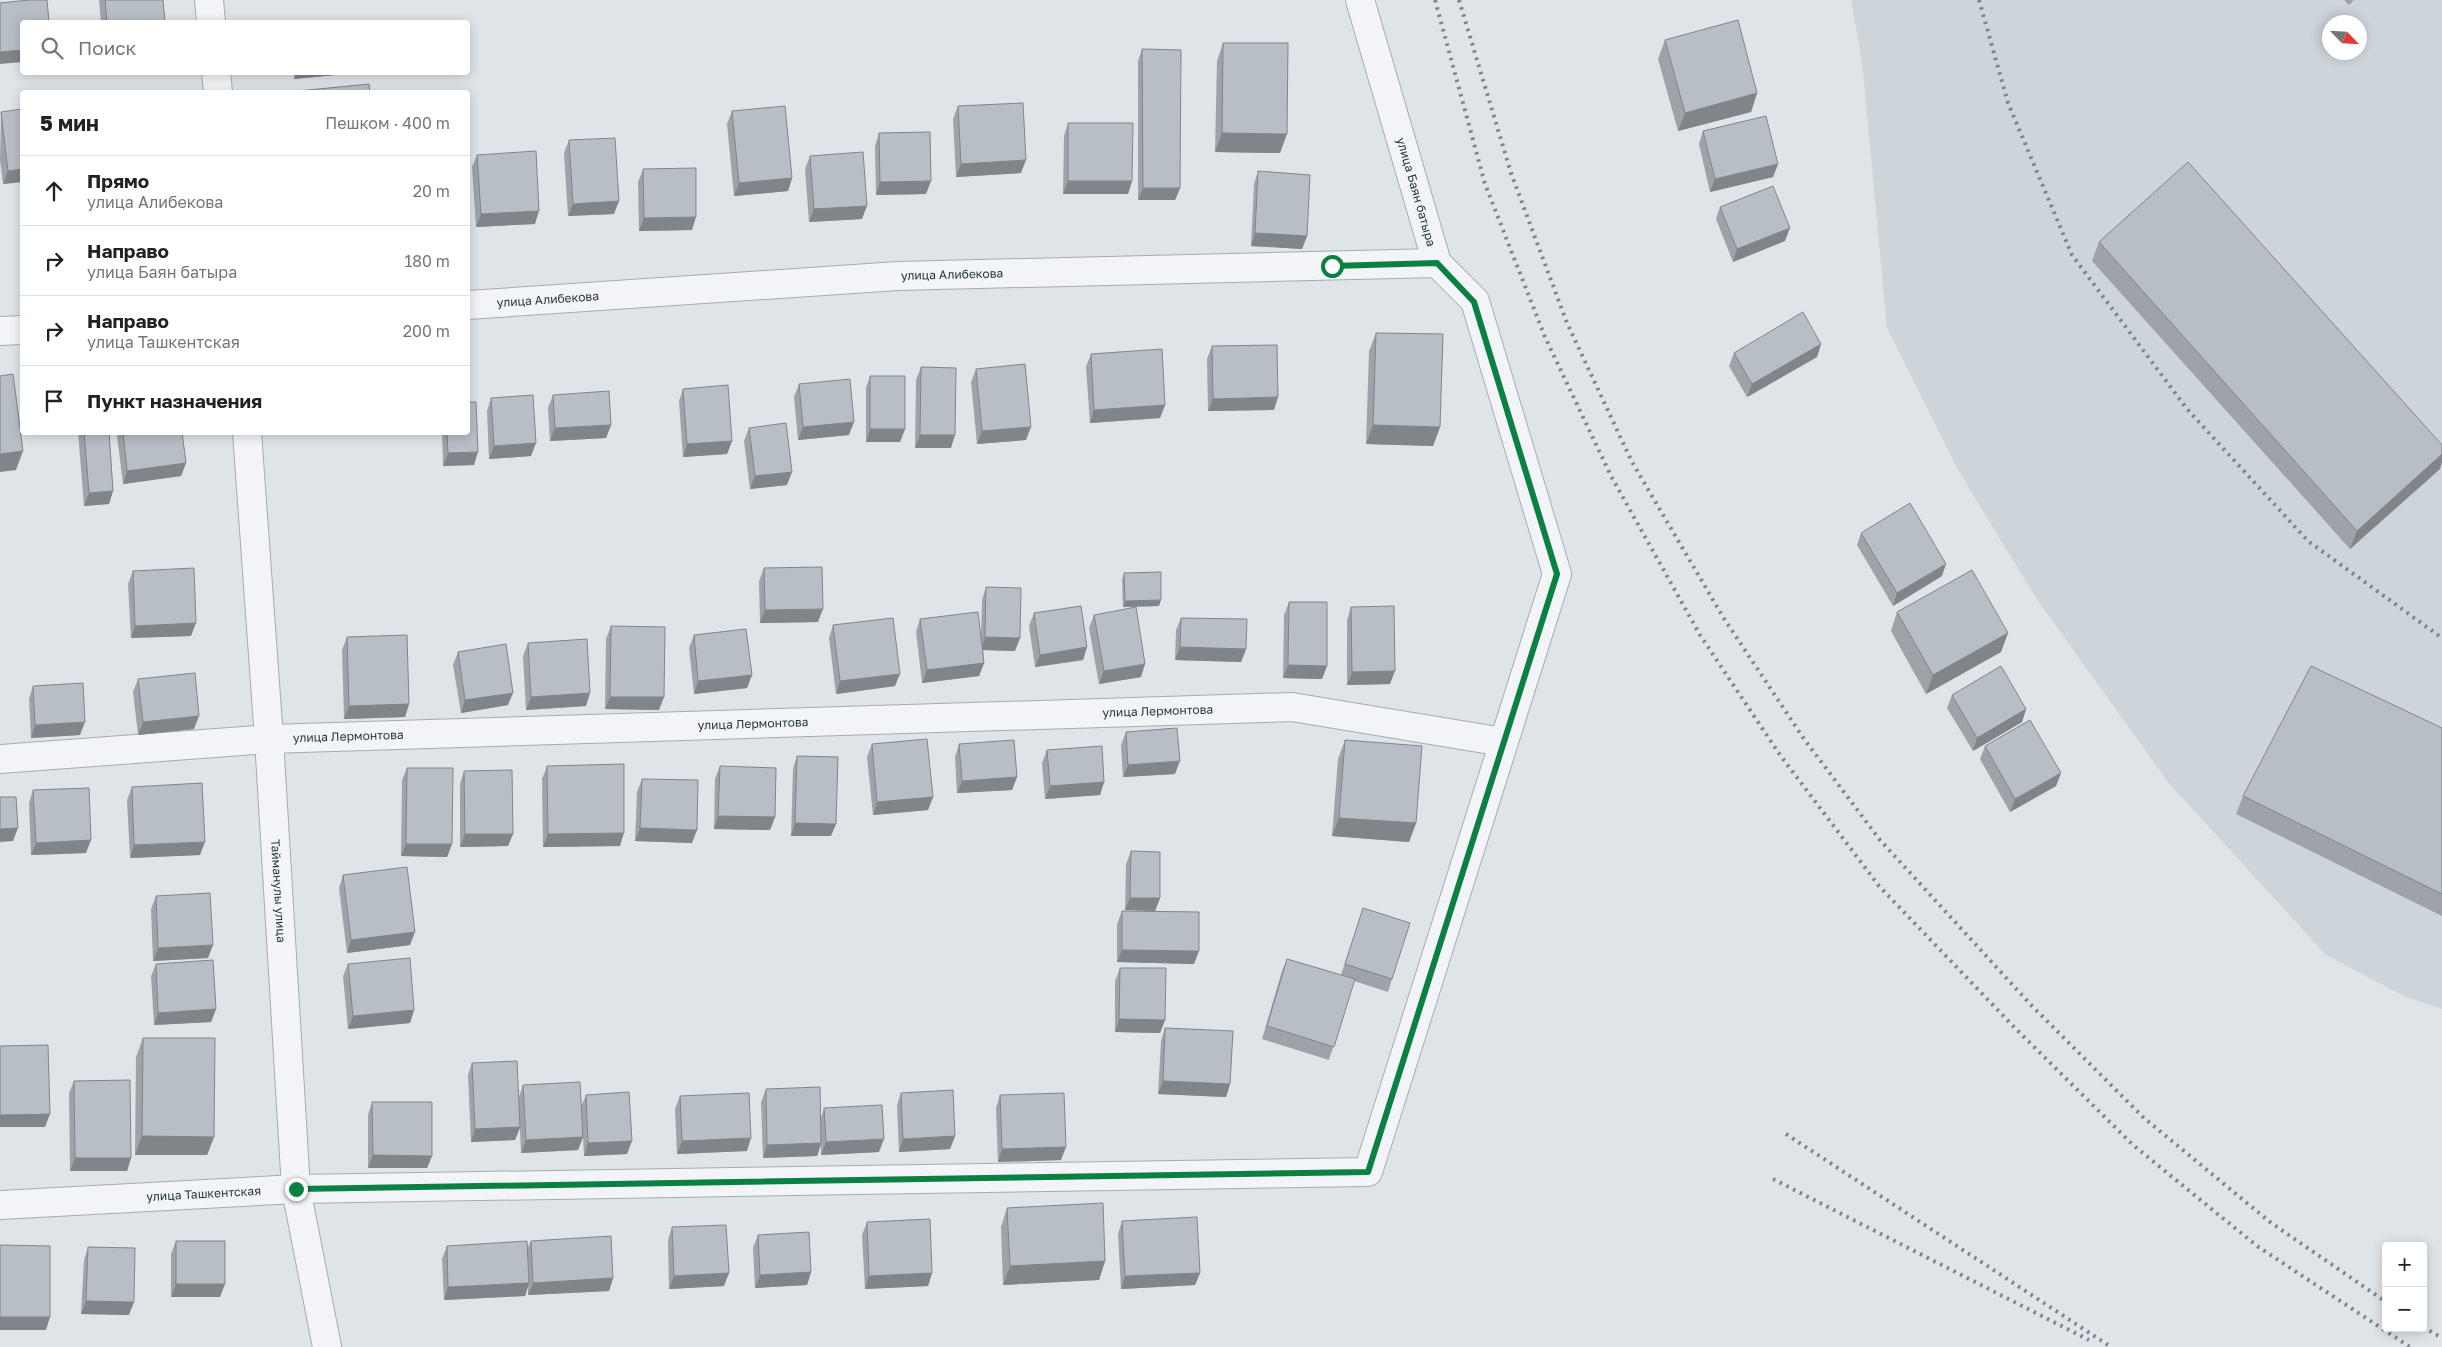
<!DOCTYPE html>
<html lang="ru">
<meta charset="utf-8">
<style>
:root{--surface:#fff;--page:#f2f2f2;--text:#222;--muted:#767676;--line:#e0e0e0}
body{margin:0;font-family:"Golos Text",sans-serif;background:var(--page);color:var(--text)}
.controls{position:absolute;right:15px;bottom:15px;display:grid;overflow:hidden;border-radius:5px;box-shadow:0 2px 12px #0003}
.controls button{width:45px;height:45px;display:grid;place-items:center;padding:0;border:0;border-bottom:1px solid var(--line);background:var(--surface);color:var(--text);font:25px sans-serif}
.compass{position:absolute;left:2322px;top:15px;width:45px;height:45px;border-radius:50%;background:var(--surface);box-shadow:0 2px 12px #0003;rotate:115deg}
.stop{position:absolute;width:15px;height:15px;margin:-11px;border:4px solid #0b8043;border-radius:50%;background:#fff}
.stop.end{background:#0b8043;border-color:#fff;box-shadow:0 1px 5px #0008}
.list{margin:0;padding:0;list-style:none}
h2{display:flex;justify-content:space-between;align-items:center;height:65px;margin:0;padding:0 20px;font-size:21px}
h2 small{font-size:16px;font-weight:400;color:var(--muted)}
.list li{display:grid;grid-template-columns:32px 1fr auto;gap:15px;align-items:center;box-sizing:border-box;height:70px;padding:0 20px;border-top:1px solid var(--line)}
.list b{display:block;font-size:19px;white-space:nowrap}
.list p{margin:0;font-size:16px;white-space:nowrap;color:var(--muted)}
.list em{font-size:16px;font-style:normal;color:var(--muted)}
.icon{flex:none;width:28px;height:28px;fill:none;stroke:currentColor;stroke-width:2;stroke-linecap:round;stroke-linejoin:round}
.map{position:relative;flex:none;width:2442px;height:1347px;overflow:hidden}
.search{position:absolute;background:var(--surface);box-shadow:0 2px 12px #0003;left:20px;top:20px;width:450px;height:55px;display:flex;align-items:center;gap:12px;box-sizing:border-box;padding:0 18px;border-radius:5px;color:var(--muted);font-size:19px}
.panel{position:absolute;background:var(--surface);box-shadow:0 2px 12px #0003;left:20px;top:90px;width:450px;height:345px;border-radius:5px}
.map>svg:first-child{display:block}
.built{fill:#cdd4da;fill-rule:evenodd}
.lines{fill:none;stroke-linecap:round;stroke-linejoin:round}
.minor-casing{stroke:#a4acb2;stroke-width:30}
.minor{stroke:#f2f4f7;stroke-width:28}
.rail{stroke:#798692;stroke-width:4;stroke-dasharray:2.5 5;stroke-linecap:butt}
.wall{fill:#9da3a9}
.shaded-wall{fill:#80858a}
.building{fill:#b7bec5;stroke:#80858a}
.route{stroke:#0b8043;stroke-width:6}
.labels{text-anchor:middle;stroke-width:4;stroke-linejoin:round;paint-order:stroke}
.street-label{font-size:12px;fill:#28343f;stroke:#eff3f6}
</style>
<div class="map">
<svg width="2442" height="1347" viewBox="0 0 2442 1347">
<rect width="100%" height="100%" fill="#dfe4e8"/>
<path class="built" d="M1851,0H2442V1009L2406,997L2326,955L2168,782L2036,598L1957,468L1887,328L1862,61ZM2330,22H2360V52H2330Z"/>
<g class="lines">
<defs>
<g id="minor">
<path d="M209,0L211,22"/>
<path d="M216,72L218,92"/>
<path id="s1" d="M468,305L898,276L1437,263"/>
<path d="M0,331L22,330"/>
<path id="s2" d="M247,432L269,739L296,1189L327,1347"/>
<path id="s3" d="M0,759L269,739L1292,707L1503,742"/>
<path id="s4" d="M0,1205L296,1189L1368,1172L1557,574L1475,301L1437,263L1360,0"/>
</g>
</defs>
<use href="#minor" class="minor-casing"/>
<use href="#minor" class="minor"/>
<path class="rail" d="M1435,0L1485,184L1545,337L1611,476L1700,635L1780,755L1879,886L2013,1026L2133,1145L2257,1246L2410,1347
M1459,0L1511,173L1567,323L1632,462L1723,617L1804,739L1880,840L2031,1005L2144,1118L2270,1222L2386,1302
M1979,0L2008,103L2072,255L2187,409L2308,541L2442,638
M1786,1134L2111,1347
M1773,1179L2089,1340
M2423,1327L2442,1338"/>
</g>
<path class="wall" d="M99,0H163L165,22H101Z
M2344,0H2354L2349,5Z
M1665,40L1757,93L1751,112L1678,131L1658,59Z
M1223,43L1280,153L1215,152L1217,61Z
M1142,49L1180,188L1175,200H1138V61Z
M294,72H367L294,79Z
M958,106L1021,173L956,177L953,119Z
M732,111L792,178L788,191L734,196L727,124Z
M1,112L22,182L3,184L0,160Z
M1068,123L1132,181L1128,194H1063L1064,136Z
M1703,131L1778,164L1773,177L1710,192L1699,144Z
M879,133L926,194L876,195L875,146Z
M569,140L614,214L568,216L564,153Z
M477,155L535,224L476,227L472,167Z
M810,156L862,219L809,222L805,169Z
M643,169L692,230L639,231L638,182Z
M1258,171L1307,236L1302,249L1251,246L1254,184Z
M1720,207L1785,241L1733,262L1716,219Z
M2099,242L2440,469L2350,549L2092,261Z
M1376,333L1440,427L1433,446L1366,444L1369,351Z
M1821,344L1817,357L1747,397L1729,366L1734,353Z
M1212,346L1274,410L1208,411L1207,359Z
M1091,354L1165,405L1160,418L1090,423L1086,367Z
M921,367L951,448H915L916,380Z
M976,369L1026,440L977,444L971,382Z
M870,376L905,429L900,442H866V388Z
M799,384L849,435L798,440L794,397Z
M683,389L732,441L727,454L683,457L679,401Z
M553,395L611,425L606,438L550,441L548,408Z
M491,398L531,456L489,459L487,411Z
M749,428L787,485L750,489L744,441Z
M78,432H109L113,491L109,504L84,506Z
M118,432H182L186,463L181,476L123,484L117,436Z
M442,432H468L474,465L443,466Z
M1861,533L1942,576L1893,606L1857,545Z
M764,568L818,622L760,623L759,581Z
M133,571L191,636L131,638L128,584Z
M1124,573L1159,606L1123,607L1122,580Z
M986,587L1015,651L983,650L984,663L979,676L922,683L916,632L920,619L981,636L982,600Z
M1289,602L1327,666L1322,679L1283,678L1284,615Z
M1351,607L1390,684L1347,685V620Z
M1897,612L2001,652L1926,694L1891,631Z
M1034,613L1087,647L1083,660L1035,667L1029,626Z
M1094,615L1141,677L1099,684L1089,628Z
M1181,618L1246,649L1241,662L1175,660L1176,630Z
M833,625L895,686L836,694L829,638Z
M611,626L659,710L605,709L606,639Z
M694,635L752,675L747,688L694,694L689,648Z
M347,637L409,704L405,717L344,719L342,650Z
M528,643L586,706L526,710L523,656Z
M458,652L508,705L461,713L453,665Z
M138,679L194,729L138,735L133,692Z
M33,686L80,735L31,738L29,699Z
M1952,695L2026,709L2022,722L1973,751L1947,708Z
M2442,728V916L2236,814L2243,796Z
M1126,732L1175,774L1123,777L1121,745Z
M1345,740L1416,823L1409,842L1332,836L1338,759Z
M872,744L933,797L928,810L873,815L867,757Z
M959,744L1017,777L1012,790L957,793L955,757Z
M1985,746L2061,773L2056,786L2010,812L1980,759Z
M1047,750L1104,782L1100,795L1045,799L1042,763Z
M797,756L831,836H791L793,769Z
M547,766L620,846L543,847L542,779Z
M720,766L775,817L770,830L714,829L715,779Z
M407,768L452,844L447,857L401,856L402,780Z
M464,771L513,834L508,846L460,847V784Z
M642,779L692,843L635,841L637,792Z
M132,787L200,855L130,858L127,800Z
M33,790L86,853L31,855L29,803Z
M1131,851L1160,898L1155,911L1125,910L1126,864Z
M343,875L410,945L347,953L339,888Z
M156,896L208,958L153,961L151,909Z
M1363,908L1392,979L1388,992L1354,981L1329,1060L1262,1039L1282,971L1287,959L1341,975Z
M1122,911L1194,964L1117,962V924Z
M156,964L216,1009L211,1022L154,1025L151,976Z
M348,964L414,1010L410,1023L348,1029L343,976Z
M1120,968L1165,1020L1160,1033L1115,1032V981Z
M1165,1028L1230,1084L1226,1097L1158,1094L1161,1041Z
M143,1038L214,1137L207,1155H135L136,1057Z
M472,1063L519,1097L523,1085L581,1107L586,1095L627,1154L584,1156L583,1137L578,1150L521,1153L520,1128L515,1140L471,1142L468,1075Z
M74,1081L131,1158L127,1171H70L69,1093Z
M766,1089L821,1118L824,1108L879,1152L821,1155V1145L817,1156L763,1158L761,1102Z
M901,1093L955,1136L950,1149L899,1152L897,1105Z
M1000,1095L1061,1160L998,1162L996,1108Z
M680,1096L747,1151L677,1154L675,1109Z
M372,1102L432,1156L427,1168H368V1115Z
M1007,1208L1105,1261L1099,1280L1003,1285L1001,1227Z
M1122,1221L1200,1273L1195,1285L1121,1289L1118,1234Z
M867,1222L932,1273L928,1286L865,1289L862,1235Z
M672,1227L724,1286L669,1289L668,1240Z
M758,1235L811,1272L807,1285L755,1288L753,1248Z
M176,1241L220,1297H171V1254Z
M531,1241L613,1278L609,1291L528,1295V1287L525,1296L444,1300L442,1259L447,1246L527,1249Z
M88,1247L129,1315L81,1314L84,1260Z"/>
<path class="shaded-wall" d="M22,50V62L0,64V52Z
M297,72H367L294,79Z
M1757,93L1751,112L1678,131L1685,113Z
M1222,133L1287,134L1280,153L1215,152Z
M1026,160L1021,173L956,177L961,164Z
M1778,164L1773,177L1710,192L1715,179Z
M22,169V182L3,184L8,171Z
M792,178L788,191L734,196L739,183Z
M931,181L926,194L876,195L880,182Z
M1068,181H1132L1128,194H1063Z
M1143,188H1180L1175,200H1138Z
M619,201L614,214L568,216L573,204Z
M867,206L862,219L809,222L814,209Z
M539,211L535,224L476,227L481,214Z
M696,217L692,230L639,231L644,218Z
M1790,228L1785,241L1733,262L1737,249Z
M1255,233L1307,236L1302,249L1251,246Z
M1821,344L1817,357L1747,397L1752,384Z
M1278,397L1274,410L1208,411L1213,399Z
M1165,405L1160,418L1090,423L1094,410Z
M854,422L849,435L798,440L803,427Z
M611,425L606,438L550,441L555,428Z
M1373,425L1440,427L1433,446L1366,444Z
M1031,427L1026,440L977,444L982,431Z
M870,429H905L900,442H866Z
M920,435H955L951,448H915Z
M732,441L727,454L683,457L687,444Z
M536,443L531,456L489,459L494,446Z
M23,451L16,470L0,472V454Z
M478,452L474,465L443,466L448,453Z
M2442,454V462L2440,469L2350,549L2357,531Z
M186,463L181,476L123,484L127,471Z
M792,472L787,485L750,489L755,476Z
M113,491L109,504L84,506L89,493Z
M1946,564L1942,576L1893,606L1897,593Z
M1161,600L1159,606L1123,607L1125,601Z
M823,609L818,622L760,623L765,610Z
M196,623L191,636L131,638L135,626Z
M2008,633L2001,652L1926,694L1933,675Z
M985,637L1020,638L1015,651L981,650Z
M1087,647L1083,660L1035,667L1040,655Z
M1180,647L1246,649L1241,662L1175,660Z
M984,663L979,676L922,683L927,670Z
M1145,664L1141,677L1099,684L1104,671Z
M1288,665L1327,666L1322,679L1283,678Z
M1395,671L1390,684L1347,685L1352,672Z
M900,674L895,686L836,694L840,681Z
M752,675L747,688L694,694L698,681Z
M513,693L508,705L461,713L465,700Z
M590,693L586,706L526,710L531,697Z
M610,697H664L659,710L605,709Z
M409,704L405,717L344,719L349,706Z
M2026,709L2022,722L1973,751L1977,738Z
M199,716L194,729L138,735L143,722Z
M85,722L80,735L31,738L35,725Z
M1180,761L1175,774L1123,777L1128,765Z
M2061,773L2056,786L2010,812L2015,799Z
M1017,777L1012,790L957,793L962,781Z
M1104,782L1100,795L1045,799L1050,786Z
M933,797L928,810L873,815L877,802Z
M718,816L775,817L770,830L714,829Z
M1339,818L1416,823L1409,842L1332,836Z
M795,823L836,824L831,836H791Z
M18,828L13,841L0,842V829Z
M640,828L697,830L692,843L635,841Z
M624,833L620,846L543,847L548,834Z
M465,834H513L508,846L460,847Z
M91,840L86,853L31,855L36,843Z
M205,842L200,855L130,858L134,845Z
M406,844H452L447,857L401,856Z
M1130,898H1160L1155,911L1125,910Z
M415,932L410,945L347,953L351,940Z
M213,945L208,958L153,961L158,948Z
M1122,950L1199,951L1194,964L1117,962Z
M216,1009L211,1022L154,1025L158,1013Z
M414,1010L410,1023L348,1029L353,1016Z
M1119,1019L1165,1020L1160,1033L1115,1032Z
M1163,1081L1230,1084L1226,1097L1158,1094Z
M50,1114L45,1127H0V1115Z
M520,1127L515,1140L471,1142L475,1129Z
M142,1136L214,1137L207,1155H135Z
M955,1136L950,1149L899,1152L903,1139Z
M583,1137L578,1150L521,1153L526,1140Z
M751,1138L747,1151L677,1154L682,1141Z
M884,1139L879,1152L821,1155L826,1142Z
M632,1141L627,1154L584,1156L588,1143Z
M821,1143L817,1156L763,1158L767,1145Z
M1066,1147L1061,1160L998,1162L1002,1149Z
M373,1155L432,1156L427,1168H368Z
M75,1158H131L127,1171H70Z
M1105,1261L1099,1280L1003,1285L1010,1266Z
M811,1272L807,1285L755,1288L760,1275Z
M729,1273L724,1286L669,1289L674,1276Z
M932,1273L928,1286L865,1289L869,1276Z
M1200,1273L1195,1285L1121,1289L1125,1276Z
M613,1278L609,1291L528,1295L533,1283Z
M529,1283L525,1296L444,1300L448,1287Z
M176,1284H225L220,1297H171Z
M86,1301L134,1302L129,1315L81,1314Z
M0,1317H50L46,1330H0Z"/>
<path class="building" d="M29,0H47L49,22H22V50L0,52V3Z
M105,0H163L165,22H107Z
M1738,20L1757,93L1685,113L1665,40Z
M1223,43H1288L1287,134L1222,133Z
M1142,49L1181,50L1180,188H1143Z
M369,84L370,92H288Z
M1023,103L1026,160L961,164L958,106Z
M785,106L792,178L739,183L732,111Z
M22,109V169L8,171L1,112Z
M1766,116L1778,164L1715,179L1703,131Z
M1068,123H1133L1132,181H1068Z
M930,132L931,181L880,182L879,133Z
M615,138L619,201L573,204L569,140Z
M536,151L539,211L481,214L477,155Z
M863,152L867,206L814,209L810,156Z
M2188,162L2442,445V454L2357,531L2099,242Z
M696,168V217L644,218L643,169Z
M1258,171L1310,175L1307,236L1255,233Z
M1773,186L1790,228L1737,249L1720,207Z
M1803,312L1821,344L1752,384L1734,353Z
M1376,333L1443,334L1440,427L1373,425Z
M1277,345L1278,397L1213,399L1212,346Z
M1162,349L1165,405L1094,410L1091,354Z
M1025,364L1031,427L982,431L976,369Z
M921,367L956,368L955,435H920Z
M13,374L23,451L0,454V376Z
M870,376H905V429H870Z
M850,379L854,422L803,427L799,384Z
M728,385L732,441L687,444L683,389Z
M609,391L611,425L555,428L553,395Z
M533,395L536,443L494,446L491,398Z
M468,402H476L478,452L448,453L447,432H468Z
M786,423L792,472L755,476L749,428Z
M84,432H109L113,491L89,493Z
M123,432H182L186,463L127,471Z
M1910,503L1946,564L1897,593L1861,533Z
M822,567L823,609L765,610L764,568Z
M194,568L196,623L135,626L133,571Z
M1972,570L2008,633L1933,675L1897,612Z
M1161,572V600L1125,601L1124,573Z
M986,587L1021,588L1020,638L985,637Z
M1289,602H1327V666L1288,665Z
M1081,606L1087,647L1040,655L1034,613Z
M1394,606L1395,671L1352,672L1351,607Z
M1136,607L1145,664L1104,671L1094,615Z
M978,612L984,663L927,670L920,619Z
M893,618L900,674L840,681L833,625Z
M1181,618L1247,619L1246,649L1180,647Z
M611,626L665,627L664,697H610Z
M746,629L752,675L698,681L694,635Z
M407,635L409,704L349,706L347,637Z
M587,639L590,693L531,697L528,643Z
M506,644L513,693L465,700L458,652Z
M2001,666L2026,709L1977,738L1952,695Z
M2311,666L2442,728V894L2243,796Z
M195,673L199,716L143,722L138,679Z
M83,683L85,722L35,725L33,686Z
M2030,720L2061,773L2015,799L1985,746Z
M1177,728L1180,761L1128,765L1126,732Z
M927,739L933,797L877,802L872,744Z
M1014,740L1017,777L962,781L959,744Z
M1345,740L1422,746L1416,823L1339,818Z
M1102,746L1104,782L1050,786L1047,750Z
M797,756L838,757L836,824L795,823Z
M624,764V833L548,834L547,766Z
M720,766L776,768L775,817L718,816Z
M407,768H453L452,844H406Z
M512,770L513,834H465L464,771Z
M642,779L698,780L697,830L640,828Z
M202,783L205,842L134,845L132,787Z
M89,788L91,840L36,843L33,790Z
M0,797H16L18,828L0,829Z
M1131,851L1160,852V898H1130Z
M407,867L415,932L351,940L343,875Z
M210,893L213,945L158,948L156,896Z
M1363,908L1410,923L1392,979L1345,964Z
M1122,911L1199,912V951L1122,950Z
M410,958L414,1010L353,1016L348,964Z
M1287,959L1355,979L1334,1047L1267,1026Z
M213,960L216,1009L158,1013L156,964Z
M1120,968H1166L1165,1020L1119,1019Z
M1165,1028L1233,1031L1230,1084L1163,1081Z
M143,1038H215L214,1137L142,1136Z
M48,1045L50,1114L0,1115V1046Z
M517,1061L520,1127L475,1129L472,1063Z
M130,1080L131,1158H75L74,1081Z
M580,1082L583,1137L526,1140L523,1085Z
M820,1087L821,1143L767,1145L766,1089Z
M953,1090L955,1136L903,1139L901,1093Z
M629,1092L632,1141L588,1143L586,1095Z
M749,1093L751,1138L682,1141L680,1096Z
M1064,1093L1066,1147L1002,1149L1000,1095Z
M372,1102H432V1156L373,1155Z
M882,1105L884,1139L826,1142L824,1108Z
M1103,1203L1105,1261L1010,1266L1007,1208Z
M1197,1217L1200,1273L1125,1276L1122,1221Z
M930,1219L932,1273L869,1276L867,1222Z
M726,1225L729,1273L674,1276L672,1227Z
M809,1232L811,1272L760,1275L758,1235Z
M611,1236L613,1278L533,1283L531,1241Z
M176,1241H225V1284H176Z
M527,1241L529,1283L448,1287L447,1246Z
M0,1245L50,1246V1317H0Z
M88,1247L135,1248L134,1302L86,1301Z"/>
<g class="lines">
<path class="route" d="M296,1189L1368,1172L1557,574L1474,302L1437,263L1332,266"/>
</g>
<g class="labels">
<g class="street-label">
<text transform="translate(1416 192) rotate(74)" y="4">улица Баян батыра</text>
<text dy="4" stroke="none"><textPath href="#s1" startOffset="485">улица Алибекова</textPath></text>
<text dy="4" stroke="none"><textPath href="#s1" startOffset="80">улица Алибекова</textPath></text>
<text dy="4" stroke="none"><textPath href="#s3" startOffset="1159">улица Лермонтова</textPath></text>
<text dy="4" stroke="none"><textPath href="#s3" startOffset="754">улица Лермонтова</textPath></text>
<text dy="4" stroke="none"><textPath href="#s3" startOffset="349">улица Лермонтова</textPath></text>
<text dy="4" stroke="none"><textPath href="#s2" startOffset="460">Тайманулы улица</textPath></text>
<text dy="4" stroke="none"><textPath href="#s4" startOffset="204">улица Ташкентская</textPath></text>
</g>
</g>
</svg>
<div class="controls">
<button>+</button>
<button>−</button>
</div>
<svg class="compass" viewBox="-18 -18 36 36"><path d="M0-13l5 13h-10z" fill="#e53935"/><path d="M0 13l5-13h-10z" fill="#767676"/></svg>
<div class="stop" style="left:1332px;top:266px"></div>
<div class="stop end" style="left:296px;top:1189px"></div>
<div class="search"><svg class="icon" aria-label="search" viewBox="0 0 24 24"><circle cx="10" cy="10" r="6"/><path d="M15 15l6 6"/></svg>Поиск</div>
<section class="panel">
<h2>5 мин<small>Пешком · 400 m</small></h2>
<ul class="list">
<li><svg class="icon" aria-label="ahead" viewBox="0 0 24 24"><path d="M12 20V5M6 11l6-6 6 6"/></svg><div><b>Прямо</b><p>улица Алибекова</p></div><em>20 m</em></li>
<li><svg class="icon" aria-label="right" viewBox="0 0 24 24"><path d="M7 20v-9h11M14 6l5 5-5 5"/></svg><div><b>Направо</b><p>улица Баян батыра</p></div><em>180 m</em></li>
<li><svg class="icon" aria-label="right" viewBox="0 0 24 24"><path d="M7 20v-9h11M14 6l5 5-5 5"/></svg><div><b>Направо</b><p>улица Ташкентская</p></div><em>200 m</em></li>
<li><svg class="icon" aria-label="arrive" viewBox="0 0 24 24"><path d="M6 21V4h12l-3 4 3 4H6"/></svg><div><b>Пункт назначения</b></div></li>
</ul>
</section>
</div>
